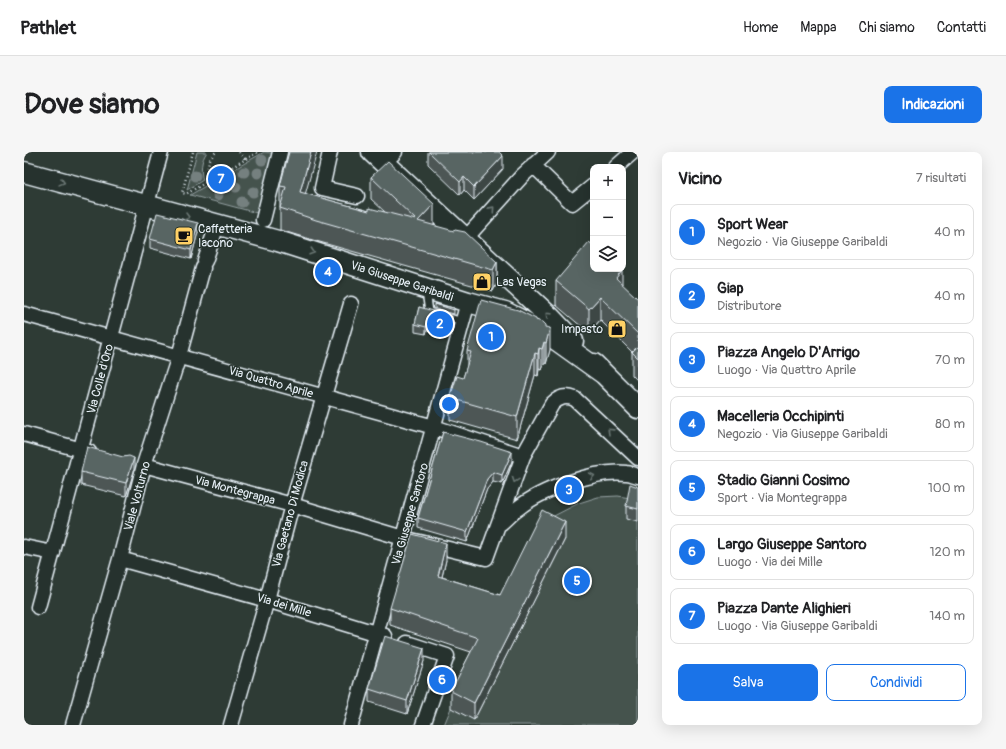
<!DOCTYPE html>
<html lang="it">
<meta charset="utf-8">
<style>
:root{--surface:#fff;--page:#f6f6f6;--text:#202124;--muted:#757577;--line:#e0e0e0;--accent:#1a73e8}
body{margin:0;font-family:Pangolin,sans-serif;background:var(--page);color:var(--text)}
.controls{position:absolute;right:12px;top:12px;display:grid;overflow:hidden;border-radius:8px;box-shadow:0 4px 16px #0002}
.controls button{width:36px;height:36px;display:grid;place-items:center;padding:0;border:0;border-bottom:1px solid var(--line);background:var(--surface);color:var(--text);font:20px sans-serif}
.you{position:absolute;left:425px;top:252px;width:14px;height:14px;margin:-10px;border:3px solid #fff;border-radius:50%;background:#1a73e8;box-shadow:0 0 0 6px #1a73e833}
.badge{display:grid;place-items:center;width:26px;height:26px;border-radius:50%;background:var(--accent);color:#fff;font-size:13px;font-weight:700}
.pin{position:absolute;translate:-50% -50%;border:2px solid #fff;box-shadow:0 1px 4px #0006}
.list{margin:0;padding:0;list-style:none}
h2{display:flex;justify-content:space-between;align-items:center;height:52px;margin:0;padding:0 16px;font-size:17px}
h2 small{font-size:13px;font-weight:400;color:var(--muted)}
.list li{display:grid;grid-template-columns:26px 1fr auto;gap:12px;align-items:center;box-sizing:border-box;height:56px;margin:0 8px 8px;padding:0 8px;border:1px solid var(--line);border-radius:8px}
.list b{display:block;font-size:15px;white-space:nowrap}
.list p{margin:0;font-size:13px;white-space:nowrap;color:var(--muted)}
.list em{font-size:13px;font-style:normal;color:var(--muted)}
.actions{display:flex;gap:8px;padding:12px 16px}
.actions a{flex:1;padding:9px 0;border:1px solid var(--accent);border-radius:8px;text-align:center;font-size:14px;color:var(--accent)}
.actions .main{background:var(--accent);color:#fff}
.icon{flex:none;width:22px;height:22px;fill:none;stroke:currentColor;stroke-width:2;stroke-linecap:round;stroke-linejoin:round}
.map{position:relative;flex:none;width:614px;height:573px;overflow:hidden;border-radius:8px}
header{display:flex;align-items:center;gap:24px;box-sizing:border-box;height:56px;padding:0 20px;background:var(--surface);border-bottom:1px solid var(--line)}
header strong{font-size:19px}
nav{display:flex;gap:22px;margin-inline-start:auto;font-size:14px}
.intro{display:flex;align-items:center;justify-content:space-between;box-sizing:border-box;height:96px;padding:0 24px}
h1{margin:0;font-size:28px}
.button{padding:10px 18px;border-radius:8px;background:var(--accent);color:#fff;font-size:14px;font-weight:700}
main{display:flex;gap:24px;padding:0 24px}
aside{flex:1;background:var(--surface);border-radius:8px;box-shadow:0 4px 16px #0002}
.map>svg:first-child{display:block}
.green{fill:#45524e;stroke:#96a2a3}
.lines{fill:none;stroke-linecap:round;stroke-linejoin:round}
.lane-casing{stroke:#e8f1f8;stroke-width:10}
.street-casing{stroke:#e8f1f8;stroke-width:17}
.secondary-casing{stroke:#e8f1f8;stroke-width:23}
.path{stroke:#e8f1f8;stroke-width:2.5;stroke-dasharray:1 3;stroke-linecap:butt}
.lane{stroke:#26332d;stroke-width:7}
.street{stroke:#26332d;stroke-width:14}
.secondary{stroke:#26332d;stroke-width:20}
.tree{fill:#75807f}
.wall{fill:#4d5755;stroke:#e8f1f8}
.shaded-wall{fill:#3e4745;stroke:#e8f1f8}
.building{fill:#596563;stroke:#e8f1f8}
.oneway{stroke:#6a7674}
.labels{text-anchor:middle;stroke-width:3;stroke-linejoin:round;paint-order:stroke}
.poi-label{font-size:12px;fill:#e8f1f8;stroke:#26332d;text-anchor:start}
.street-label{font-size:12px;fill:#e8f1f8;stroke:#26332d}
</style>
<header>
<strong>Pathlet</strong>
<nav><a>Home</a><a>Mappa</a><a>Chi siamo</a><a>Contatti</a></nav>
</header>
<div class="intro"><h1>Dove siamo</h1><a class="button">Indicazioni</a></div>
<main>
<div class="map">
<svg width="614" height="573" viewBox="0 0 614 573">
<rect width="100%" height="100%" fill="#2e3b35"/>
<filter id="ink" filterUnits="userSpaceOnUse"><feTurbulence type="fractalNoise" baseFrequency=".025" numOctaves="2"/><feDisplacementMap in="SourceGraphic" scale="8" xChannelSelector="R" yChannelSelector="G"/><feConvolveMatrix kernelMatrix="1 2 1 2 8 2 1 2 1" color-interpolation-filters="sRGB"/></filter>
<g filter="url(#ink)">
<path class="green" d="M173,0H183C177,8 176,19 179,28L163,38Z
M240,0L248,1L233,61L166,43Z
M594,344L606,346L614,348V573H420L427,556L524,367L555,351L574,345Z"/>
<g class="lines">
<defs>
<path id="lane" d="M402,139L405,160L439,170"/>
<path id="street" d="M306,0L298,36L333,44
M360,11L371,0
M509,13L548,51L569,34
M592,15L609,0
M239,68L256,0
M442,86L498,24L524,0
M181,109L193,73
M0,162L410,275L499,304
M0,282L65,300
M120,313L268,353L379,386L462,406L499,304L528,252C535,245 542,243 551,247L614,306
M477,371C482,367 487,361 493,357C516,338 573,317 602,321C606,321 610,323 614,324
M0,395L29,401
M96,407L243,448L361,484
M14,455L137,0
M383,491L423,504L399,573
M49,573L96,407L120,313L155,204L179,116
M207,573L243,448L268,353L327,152
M327,573L444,150"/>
<path id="secondary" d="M348,0L526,165L549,189
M0,20L254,89L444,150L481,160L524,182L580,222
M570,212L614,256"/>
</defs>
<use href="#lane" class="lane-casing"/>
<use href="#street" class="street-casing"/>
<use href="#secondary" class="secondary-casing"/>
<path class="path" d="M169,0L158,41L162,42L234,0
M215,0L220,5L221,8
M187,27C182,17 183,8 192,0"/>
<use href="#lane" class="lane"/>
<use href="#street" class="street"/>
<use href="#secondary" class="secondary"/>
</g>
<g class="tree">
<circle cx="238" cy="8" r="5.5"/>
<circle cx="220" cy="20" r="5.5"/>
<circle cx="234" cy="21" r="5.5"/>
<circle cx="171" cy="24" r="5.5"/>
<circle cx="212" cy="35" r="5.5"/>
<circle cx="229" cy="40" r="5.5"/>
<circle cx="194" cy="43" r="5.5"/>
<circle cx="218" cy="50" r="5.5"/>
</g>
<path class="wall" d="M265,0L282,42L345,59L361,60L347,47V25L410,73L473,110V131L469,139L292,89L256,78V34Z
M404,0H461L479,17L450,48L440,38L436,43L404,12Z
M174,80L167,107L126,96V87Z
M532,129L598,133L614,147V229L608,223V200L576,168L565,181L532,153Z
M411,152L430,156V162L411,157Z
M395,155L428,172L425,183L403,178L402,182L391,180V172Z
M512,168L521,175L526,198L522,212H520L518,218L515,217L514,224L511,223L493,287L426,268V246L439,226L443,214V199Z
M419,280L488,309L478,332L469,330L463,337L443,390L394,376V366Z
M110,319L102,344L57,333V320Z
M614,335V370L602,367V354Z
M541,387L450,568L427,556V539L447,500L366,473V456L422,408L418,425L476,443Z
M400,509L383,562L345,550V537Z"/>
<path class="shaded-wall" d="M287,0H293L276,61V40Z
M479,4V17L450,48V35Z
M440,25V38L436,43V30Z
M410,52V73L394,90V69Z
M174,71V80L167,107V98Z
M473,110V131L469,139V118Z
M598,118V141L592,126Z
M576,145V168L565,181V157Z
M428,164V172L425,183V176Z
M403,170V178L402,182V175Z
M526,176V198L522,212V191Z
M520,190V212L518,218V197Z
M515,196V217L514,224V202Z
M511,201V223L493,287V265Z
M488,300V309L478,332V323Z
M110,306V319L102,344V331Z
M469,320V330L463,337L443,390V380L463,327Z
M541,370V387L450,568V551Z
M422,391V408L414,441V424Z
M400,496V509L383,562V549Z"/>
<path class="building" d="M265,0H287L276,40L345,59V56L392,68L347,25L364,9L410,52L394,69L430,79L431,78L441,80L473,110L469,118L292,68L256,56L262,35L256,34Z
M405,0H461L462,1L463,0H475L479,4L450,35L440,25L436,30Z
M133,61L174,71L167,98L126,87Z
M565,90L569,93V117H597L598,118L592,126L614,147V182L576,145L565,157L532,129Z
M457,148L494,158L512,167V168L518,170L521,173V175L526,176L522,191L520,190L518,197L515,196L514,202L511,201L493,265L426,246L433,224L439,226L447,200L443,199Z
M411,152L430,156V158Z
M395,155L428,164L425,176L403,170L402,175L391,172Z
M614,194V206L608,200Z
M419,280L457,290L488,300L478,323L469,320L463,327L443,380L394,366Z
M63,295L99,305L105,304L110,306L102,331L57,320Z
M606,332L614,335V357L602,354Z
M518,358L541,370L450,551L427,539L454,486L366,456L388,382L422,391L414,424L476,443Z
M361,484L400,496L383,549L345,537Z"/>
<defs><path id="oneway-chevron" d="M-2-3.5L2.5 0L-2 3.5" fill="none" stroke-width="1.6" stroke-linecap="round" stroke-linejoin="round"/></defs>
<g class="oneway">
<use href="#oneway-chevron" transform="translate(38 30) rotate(15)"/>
<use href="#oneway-chevron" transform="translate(468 57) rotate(-48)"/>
<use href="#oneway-chevron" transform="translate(163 65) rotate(15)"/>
<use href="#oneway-chevron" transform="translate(288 100) rotate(18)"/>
<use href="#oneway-chevron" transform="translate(524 163) rotate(-136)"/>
<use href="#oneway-chevron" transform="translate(586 279) rotate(-136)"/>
<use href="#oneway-chevron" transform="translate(568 324) rotate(-12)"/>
<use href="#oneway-chevron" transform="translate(491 328) rotate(110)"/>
</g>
</g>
<defs>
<symbol id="cafe-square" viewBox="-11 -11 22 22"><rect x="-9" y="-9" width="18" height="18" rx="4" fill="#ffd166" stroke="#26332d"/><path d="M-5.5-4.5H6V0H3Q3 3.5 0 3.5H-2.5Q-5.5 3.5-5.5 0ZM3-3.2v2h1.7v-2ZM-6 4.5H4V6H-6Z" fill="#111"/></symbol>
<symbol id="shop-square" viewBox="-11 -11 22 22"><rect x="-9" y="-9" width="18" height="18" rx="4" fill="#ffd166" stroke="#26332d"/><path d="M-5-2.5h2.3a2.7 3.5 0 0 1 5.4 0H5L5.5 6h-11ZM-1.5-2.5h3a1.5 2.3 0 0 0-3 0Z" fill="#111"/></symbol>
</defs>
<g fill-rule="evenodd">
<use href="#cafe-square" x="149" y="73" width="22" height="22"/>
<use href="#shop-square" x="447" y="119" width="22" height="22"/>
<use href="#shop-square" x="582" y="166" width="22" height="22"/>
</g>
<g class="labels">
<g class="poi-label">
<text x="174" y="81">Caffetteria<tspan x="174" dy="14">Iacono</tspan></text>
<text x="472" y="134">Las Vegas</text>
<text x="579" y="181" text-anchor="end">Impasto</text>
</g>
<g class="street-label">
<text transform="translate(378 129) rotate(18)" y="4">Via Giuseppe Garibaldi</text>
<text transform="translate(76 227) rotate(-75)" y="4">Via Colle d'Oro</text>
<text transform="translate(247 230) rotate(16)" y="4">Via Quattro Aprile</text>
<text transform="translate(211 338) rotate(15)" y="4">Via Montegrappa</text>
<text transform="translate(113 344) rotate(-75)" y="4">Viale Volturno</text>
<text transform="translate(266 362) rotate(-75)" y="4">Via Gaetano Di Modica</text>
<text transform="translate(386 362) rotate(-74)" y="4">Via Giuseppe Santoro</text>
<text transform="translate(260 453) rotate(17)" y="4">Via dei Mille</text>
</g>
</g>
</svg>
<div class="controls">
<button>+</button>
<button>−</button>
<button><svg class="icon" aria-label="layers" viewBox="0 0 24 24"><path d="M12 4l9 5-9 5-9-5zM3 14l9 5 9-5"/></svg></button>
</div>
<div class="you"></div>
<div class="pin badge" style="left:467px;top:185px">1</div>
<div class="pin badge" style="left:416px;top:172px">2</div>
<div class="pin badge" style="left:545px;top:338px">3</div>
<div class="pin badge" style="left:304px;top:120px">4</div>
<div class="pin badge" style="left:553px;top:429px">5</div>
<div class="pin badge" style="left:418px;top:528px">6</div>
<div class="pin badge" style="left:197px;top:27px">7</div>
</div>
<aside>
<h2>Vicino<small>7 risultati</small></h2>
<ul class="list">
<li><span class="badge">1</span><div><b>Sport Wear</b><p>Negozio · Via Giuseppe Garibaldi</p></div><em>40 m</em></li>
<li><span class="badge">2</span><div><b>Giap</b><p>Distributore</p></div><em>40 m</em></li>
<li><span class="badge">3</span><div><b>Piazza Angelo D'Arrigo</b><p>Luogo · Via Quattro Aprile</p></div><em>70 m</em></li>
<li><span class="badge">4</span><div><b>Macelleria Occhipinti</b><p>Negozio · Via Giuseppe Garibaldi</p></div><em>80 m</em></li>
<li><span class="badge">5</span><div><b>Stadio Gianni Cosimo</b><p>Sport · Via Montegrappa</p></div><em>100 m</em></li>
<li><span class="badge">6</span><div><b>Largo Giuseppe Santoro</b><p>Luogo · Via dei Mille</p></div><em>120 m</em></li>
<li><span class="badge">7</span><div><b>Piazza Dante Alighieri</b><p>Luogo · Via Giuseppe Garibaldi</p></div><em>140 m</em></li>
</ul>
<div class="actions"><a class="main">Salva</a><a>Condividi</a></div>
</aside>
</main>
